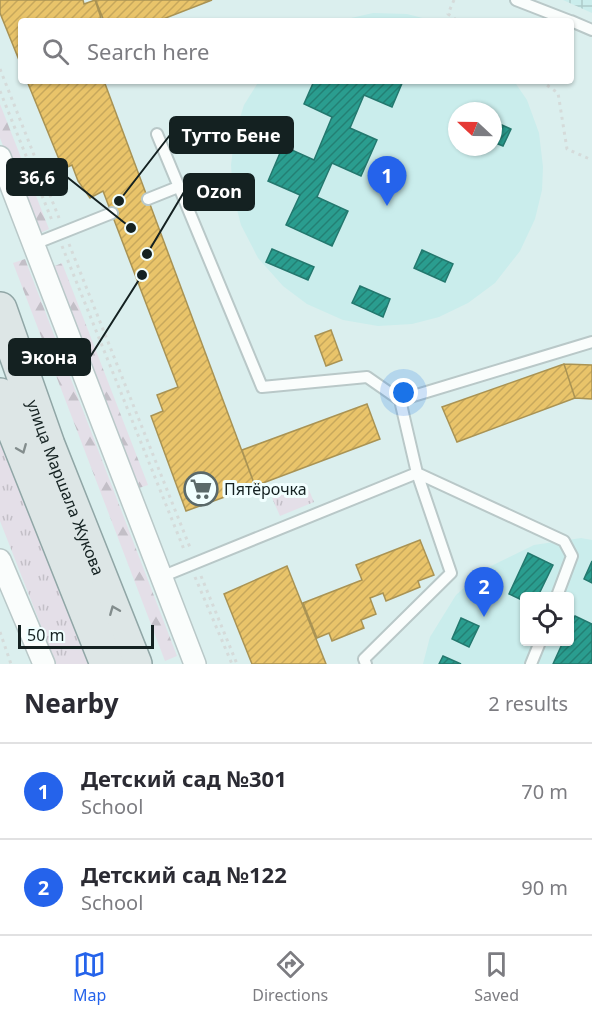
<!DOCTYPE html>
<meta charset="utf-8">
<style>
:root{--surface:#fff;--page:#f7f7f7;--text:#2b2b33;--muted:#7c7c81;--line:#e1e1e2;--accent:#2563eb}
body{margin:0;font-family:"Noto Sans",sans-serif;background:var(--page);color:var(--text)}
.controls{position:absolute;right:18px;bottom:18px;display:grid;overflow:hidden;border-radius:6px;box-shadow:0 2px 4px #0004}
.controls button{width:54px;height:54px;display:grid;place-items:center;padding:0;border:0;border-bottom:2px solid var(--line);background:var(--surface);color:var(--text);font:30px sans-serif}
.compass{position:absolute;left:448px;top:102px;width:54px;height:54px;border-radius:50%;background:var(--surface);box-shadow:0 2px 4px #0004;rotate:292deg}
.scale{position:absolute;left:18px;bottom:15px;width:136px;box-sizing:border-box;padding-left:6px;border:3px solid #142121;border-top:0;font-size:16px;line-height:21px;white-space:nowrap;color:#142121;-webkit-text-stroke:4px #f1ffff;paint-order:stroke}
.you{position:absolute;left:404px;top:393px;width:21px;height:21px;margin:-15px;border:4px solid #fff;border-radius:50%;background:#1a73e8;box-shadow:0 0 0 9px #1a73e833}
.badge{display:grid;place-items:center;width:39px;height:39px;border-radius:50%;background:var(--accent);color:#fff;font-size:20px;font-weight:700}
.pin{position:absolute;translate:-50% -50px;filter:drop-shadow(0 2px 3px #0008)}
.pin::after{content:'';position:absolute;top:32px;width:21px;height:18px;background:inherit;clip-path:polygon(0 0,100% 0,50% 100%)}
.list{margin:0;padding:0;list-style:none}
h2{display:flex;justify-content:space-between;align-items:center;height:78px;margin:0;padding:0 24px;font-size:26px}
h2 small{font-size:20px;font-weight:400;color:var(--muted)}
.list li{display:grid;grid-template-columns:39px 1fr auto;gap:18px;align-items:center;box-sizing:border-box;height:96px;padding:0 24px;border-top:2px solid var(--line)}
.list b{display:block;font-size:22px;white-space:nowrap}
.list p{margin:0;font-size:20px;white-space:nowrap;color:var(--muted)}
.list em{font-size:20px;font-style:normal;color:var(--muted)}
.icon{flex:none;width:33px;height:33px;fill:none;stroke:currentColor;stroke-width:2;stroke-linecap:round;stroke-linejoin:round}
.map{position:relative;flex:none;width:592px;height:664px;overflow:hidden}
.search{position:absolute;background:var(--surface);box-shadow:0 2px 4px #0004;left:18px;right:18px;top:18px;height:66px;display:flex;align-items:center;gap:15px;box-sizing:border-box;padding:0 21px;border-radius:6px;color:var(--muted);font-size:22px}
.sheet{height:270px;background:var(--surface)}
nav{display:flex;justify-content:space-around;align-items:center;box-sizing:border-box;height:84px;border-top:2px solid var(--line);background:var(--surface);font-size:16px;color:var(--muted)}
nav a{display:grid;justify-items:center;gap:3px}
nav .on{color:var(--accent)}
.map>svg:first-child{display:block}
.built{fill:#caedec;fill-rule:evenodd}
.industrial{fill:url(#industrial-grid)}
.grass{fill:url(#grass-tufts)}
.forest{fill:url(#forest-firs)}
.homes{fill:url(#homes-hatch);stroke:#a99354;stroke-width:1.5}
.schools{fill:url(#schools-hatch);stroke:#23786e;stroke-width:1.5}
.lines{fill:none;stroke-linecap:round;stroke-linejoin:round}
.service-casing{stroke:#b9c8c8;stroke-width:14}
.minor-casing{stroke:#b9c8c8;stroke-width:24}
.primary-casing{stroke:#90a6a6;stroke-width:36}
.path{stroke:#d5dbda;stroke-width:3;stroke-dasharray:3 4.5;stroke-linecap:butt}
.service{stroke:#fafdfc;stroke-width:10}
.minor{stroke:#fafdfc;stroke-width:21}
.primary{stroke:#dde6e6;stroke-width:33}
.oneway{stroke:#838d8d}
.labels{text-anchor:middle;stroke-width:6;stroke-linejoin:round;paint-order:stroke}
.street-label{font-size:16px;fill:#142121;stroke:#f1ffff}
.poi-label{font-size:16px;fill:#142121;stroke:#f1ffff;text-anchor:start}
.leader{fill:none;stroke:#142121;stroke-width:2}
.callout-dot{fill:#142121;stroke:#f1ffff;stroke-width:2}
.callout{fill:#142121;stroke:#142121;stroke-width:2}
.callout-label{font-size:18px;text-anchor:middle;font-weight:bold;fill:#fff}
</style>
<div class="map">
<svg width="592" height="664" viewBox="0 0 592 664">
<defs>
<pattern id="industrial-grid" width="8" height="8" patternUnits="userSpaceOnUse" patternTransform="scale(1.5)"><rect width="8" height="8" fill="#caedec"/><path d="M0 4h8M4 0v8" fill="none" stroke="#adcbca"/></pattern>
<pattern id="grass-tufts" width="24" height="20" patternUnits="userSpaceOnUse" patternTransform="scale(1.5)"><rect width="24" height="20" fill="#e4dfe8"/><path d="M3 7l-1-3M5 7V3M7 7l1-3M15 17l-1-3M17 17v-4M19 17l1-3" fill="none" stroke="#c3bfc7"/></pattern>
<pattern id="forest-firs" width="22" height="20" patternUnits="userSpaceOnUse" patternTransform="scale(1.5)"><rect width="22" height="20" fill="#e4dfe8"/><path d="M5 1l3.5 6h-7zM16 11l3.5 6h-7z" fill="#c3bfc7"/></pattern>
<pattern id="homes-hatch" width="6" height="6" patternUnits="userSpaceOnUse" patternTransform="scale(1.5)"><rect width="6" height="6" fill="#e9c46a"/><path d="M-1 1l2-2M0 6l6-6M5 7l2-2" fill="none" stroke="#c7a85c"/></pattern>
<pattern id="schools-hatch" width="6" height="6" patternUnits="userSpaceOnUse" patternTransform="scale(1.5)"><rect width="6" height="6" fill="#2a9d8f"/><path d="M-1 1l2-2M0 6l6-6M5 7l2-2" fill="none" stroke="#238074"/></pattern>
</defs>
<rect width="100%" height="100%" fill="#dbefee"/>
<path class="built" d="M373,13L407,14L434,21H338Z
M259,81H514L527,100L539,133L543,167L542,190L535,219L520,251L495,283L468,303L439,317L412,324L378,326L343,320L307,304L283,286L258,258L241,225L233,194L231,165L235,133L244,105ZM457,111H493V147H457Z
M581,538L592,540V664H423L430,637L456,595L485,569L534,545ZM524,596H570V642H524Z"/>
<path class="industrial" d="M563,0H592V13Z"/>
<path class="grass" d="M0,425L92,664H56L0,521Z
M306,483L314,502L280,516L272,498Z"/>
<path class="forest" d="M0,104L49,229L38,234L0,138Z
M25,259L177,656L165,661L13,263Z
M62,263L148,485L136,489L50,268Z"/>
<path class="homes" d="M0,0H83L84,4L95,0L102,21H21V65L0,13Z
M97,0H212L158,21H104L96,1Z
M27,81H104L255,486L186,511L151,416L163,411L157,395L178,387L103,191L90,198L78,181L72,165L63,169Z
M331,330L342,360L326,366L315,336Z
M564,364L575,398L457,442L442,407Z
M564,364L592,365V399L575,398Z
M367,404L380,439L255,486L242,450Z
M420,540L434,575L418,581L420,587L386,601L383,593L370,598L376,614L361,620L364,628L332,641L329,633L317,638L303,603L362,580L356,565Z
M287,566L326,664H252L224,594Z"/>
<path class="schools" d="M314,81H403L392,107L364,95L350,128L377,140L361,176L332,163L317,197L348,211L332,246L286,225L300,195L268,181L283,146L314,160L332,117L304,104Z
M493,121L511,129L503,146L493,142Z
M272,249L314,267L308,280L266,262Z
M422,250L453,264L445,282L414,268Z
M360,286L390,299L383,317L352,303Z
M528,553L553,565L538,596H524V601L509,594Z
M592,561V583L584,579Z
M575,616L592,624V664H553L563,642H570V628Z
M461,618L479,626L469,647L452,639Z
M443,656L461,664H439Z"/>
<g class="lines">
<defs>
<path id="service" d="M516,0L570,21
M571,21L592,30
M157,134L262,387L367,377L400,400L417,473L564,541L572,556L557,596
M148,199L178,187
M34,244L112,213
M400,400L592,342
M161,577L417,473L451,573L364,659L366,664
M531,664L540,642"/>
<path id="minor" d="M0,157L195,664
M0,560L44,664"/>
<g id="primary">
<path id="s1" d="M0,309L48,445L135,664"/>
<path d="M0,395L107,664"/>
</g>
</defs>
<use href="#service" class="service-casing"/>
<use href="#minor" class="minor-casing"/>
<use href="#primary" class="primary-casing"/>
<path class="path" d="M454,0L448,14L458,21
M0,69L59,218
M541,81L558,93L567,149L592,160
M0,91L53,223
M69,244L191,550
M62,246L185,552
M201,576L237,664
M195,577L232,664
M0,632L11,664"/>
<use href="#service" class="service"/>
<use href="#minor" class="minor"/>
<use href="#primary" class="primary"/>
</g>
<defs><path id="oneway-chevron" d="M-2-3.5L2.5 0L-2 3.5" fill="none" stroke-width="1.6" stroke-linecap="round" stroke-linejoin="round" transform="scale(1.5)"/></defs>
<g class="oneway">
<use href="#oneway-chevron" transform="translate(22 449) rotate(68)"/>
<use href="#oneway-chevron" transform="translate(114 610) rotate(-112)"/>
</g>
<defs>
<symbol id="supermarket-ring" viewBox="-11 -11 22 22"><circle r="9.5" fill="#f1ffff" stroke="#5a6969" stroke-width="1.5"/><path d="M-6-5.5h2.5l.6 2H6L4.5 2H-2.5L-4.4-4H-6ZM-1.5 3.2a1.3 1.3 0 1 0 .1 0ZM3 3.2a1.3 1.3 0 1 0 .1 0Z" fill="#5a6969"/></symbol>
</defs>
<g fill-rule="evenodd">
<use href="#supermarket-ring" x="182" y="470" width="38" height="38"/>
</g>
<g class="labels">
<g class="street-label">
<text dy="6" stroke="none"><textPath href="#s1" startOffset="190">улица Маршала Жукова</textPath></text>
</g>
<g class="poi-label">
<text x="224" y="495">Пятёрочка</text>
</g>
</g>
<path class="leader" d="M119 201L170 135M131 228L67 177M147 254L184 192M142 275L90 357"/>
<g class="callout-dot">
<circle cx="119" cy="201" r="6"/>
<circle cx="131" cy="228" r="6"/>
<circle cx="147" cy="254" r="6"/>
<circle cx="142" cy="275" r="6"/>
</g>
<g class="callout">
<rect x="170" y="117" width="123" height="36" rx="6"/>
<rect x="7" y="159" width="60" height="36" rx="6"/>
<rect x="184" y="174" width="70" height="36" rx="6"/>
<rect x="9" y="339" width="81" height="36" rx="6"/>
</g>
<g class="callout-label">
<text x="231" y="142">Тутто Бене</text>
<text x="37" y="184">36,6</text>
<text x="219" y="198">Ozon</text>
<text x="49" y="364">Экона</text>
</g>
</svg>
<div class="controls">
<button><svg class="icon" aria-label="locate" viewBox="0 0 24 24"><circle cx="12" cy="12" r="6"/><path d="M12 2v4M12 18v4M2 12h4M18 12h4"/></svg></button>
</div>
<svg class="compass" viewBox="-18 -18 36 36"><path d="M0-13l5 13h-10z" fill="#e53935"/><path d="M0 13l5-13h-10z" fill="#7c7c81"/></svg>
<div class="scale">50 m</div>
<div class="you"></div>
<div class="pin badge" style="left:387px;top:206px">1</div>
<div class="pin badge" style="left:484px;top:617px">2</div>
<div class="search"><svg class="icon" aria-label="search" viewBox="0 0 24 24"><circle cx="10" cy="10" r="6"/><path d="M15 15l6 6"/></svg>Search here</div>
</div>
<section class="sheet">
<h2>Nearby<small>2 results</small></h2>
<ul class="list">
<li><span class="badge">1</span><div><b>Детский сад №301</b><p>School</p></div><em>70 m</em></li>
<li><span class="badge">2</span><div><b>Детский сад №122</b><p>School</p></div><em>90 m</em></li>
</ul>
</section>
<nav>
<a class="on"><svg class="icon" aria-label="map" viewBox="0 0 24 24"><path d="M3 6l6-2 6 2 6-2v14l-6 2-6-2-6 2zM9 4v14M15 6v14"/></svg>Map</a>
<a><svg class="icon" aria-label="directions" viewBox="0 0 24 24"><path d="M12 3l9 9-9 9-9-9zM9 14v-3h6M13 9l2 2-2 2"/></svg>Directions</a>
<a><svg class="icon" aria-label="saved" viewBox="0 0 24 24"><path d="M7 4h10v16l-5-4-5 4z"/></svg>Saved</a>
</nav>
